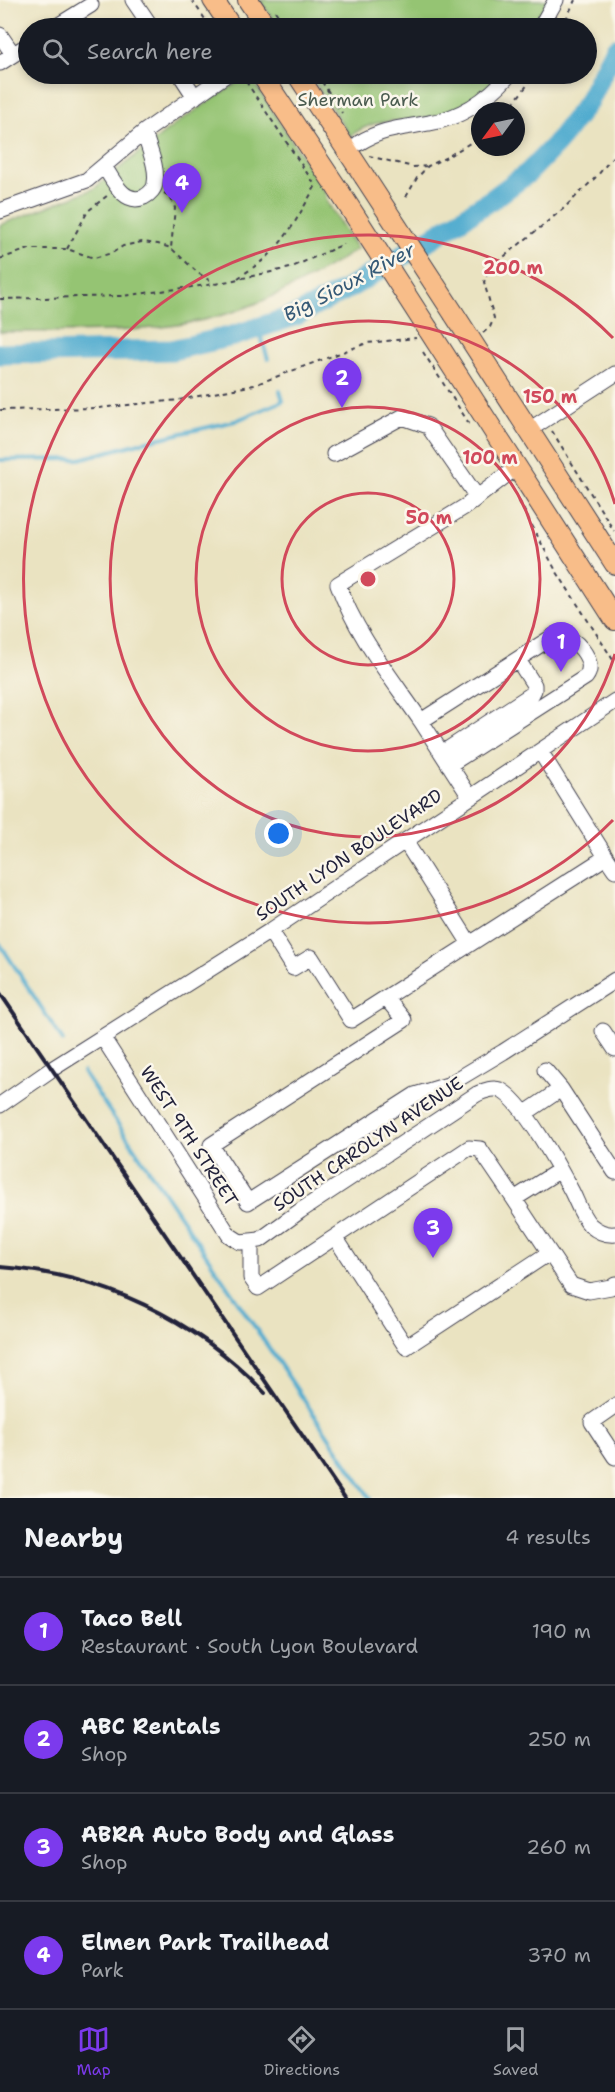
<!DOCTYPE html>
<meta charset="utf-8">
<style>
:root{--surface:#171b24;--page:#242831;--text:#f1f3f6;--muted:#9ea1a6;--line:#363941;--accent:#7c3aed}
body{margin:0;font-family:"Shantell Sans",sans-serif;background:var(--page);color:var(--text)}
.compass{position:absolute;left:471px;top:102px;width:54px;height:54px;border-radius:50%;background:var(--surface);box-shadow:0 3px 9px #0003;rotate:237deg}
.you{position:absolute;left:279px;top:834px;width:21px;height:21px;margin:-15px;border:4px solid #fff;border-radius:50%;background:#1a73e8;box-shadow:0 0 0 9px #1a73e833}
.badge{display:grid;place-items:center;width:39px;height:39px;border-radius:50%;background:var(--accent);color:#fff;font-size:20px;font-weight:700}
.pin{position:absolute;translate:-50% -50px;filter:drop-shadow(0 2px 3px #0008)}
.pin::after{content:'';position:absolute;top:32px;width:21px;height:18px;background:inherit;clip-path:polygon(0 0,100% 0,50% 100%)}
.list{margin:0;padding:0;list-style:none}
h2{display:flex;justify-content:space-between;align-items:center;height:78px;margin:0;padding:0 24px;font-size:26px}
h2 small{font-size:20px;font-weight:400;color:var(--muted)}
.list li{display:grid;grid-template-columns:39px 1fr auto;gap:18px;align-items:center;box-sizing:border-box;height:108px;padding:0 24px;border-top:2px solid var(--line)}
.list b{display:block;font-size:22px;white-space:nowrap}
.list p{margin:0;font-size:20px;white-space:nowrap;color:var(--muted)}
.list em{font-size:20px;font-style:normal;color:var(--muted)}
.icon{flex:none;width:33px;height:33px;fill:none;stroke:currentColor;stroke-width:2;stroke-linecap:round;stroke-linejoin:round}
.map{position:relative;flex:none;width:615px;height:1498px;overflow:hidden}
.search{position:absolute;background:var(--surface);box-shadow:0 3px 9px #0003;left:18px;right:18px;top:18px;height:66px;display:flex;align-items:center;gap:15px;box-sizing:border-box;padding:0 21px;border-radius:33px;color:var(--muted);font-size:22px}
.sheet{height:510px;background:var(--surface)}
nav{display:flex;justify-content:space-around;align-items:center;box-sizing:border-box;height:84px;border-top:2px solid var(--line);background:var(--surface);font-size:16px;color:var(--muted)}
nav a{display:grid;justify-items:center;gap:3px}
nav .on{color:var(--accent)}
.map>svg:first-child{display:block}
.green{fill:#95c473;stroke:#5c7357;stroke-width:1.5}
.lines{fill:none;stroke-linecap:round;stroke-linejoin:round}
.stream{stroke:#51accf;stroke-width:4}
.river{stroke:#51accf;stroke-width:21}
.minor-casing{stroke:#403f4f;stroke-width:17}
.major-casing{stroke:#403f4f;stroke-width:22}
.path{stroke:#403f4f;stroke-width:2;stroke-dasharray:4.5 4.5;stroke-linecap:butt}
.minor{stroke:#fff;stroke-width:15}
.major{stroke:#f8bd89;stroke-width:20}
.rail{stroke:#22223b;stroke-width:4}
.major-bridge-casing{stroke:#403f4f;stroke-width:22;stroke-linecap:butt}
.major-bridge{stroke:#f8bd89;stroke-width:20}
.ring{fill:none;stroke:#d1495b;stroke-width:3}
.labels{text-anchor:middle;stroke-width:5;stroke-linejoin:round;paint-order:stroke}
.park-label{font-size:18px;fill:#4a5b4f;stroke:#fbf7ec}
.street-label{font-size:18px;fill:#22223b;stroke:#fbf7ec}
.water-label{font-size:20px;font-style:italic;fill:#355976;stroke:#fbf7ec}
.centre{fill:#d1495b;stroke:#fbf7ec;stroke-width:3}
.ring-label{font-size:18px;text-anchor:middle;font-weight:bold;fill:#d1495b;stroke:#fbf7ec;stroke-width:5;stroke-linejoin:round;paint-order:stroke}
</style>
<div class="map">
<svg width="615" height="1498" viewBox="0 0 615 1498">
<rect width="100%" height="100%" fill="#fbf7ec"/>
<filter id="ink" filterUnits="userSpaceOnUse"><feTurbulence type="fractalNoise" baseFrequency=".0167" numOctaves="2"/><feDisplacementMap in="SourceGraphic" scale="12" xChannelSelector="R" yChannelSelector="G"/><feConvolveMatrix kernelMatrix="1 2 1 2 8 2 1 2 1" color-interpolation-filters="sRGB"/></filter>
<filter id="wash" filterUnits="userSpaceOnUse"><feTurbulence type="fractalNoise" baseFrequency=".008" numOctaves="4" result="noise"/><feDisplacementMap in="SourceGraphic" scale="24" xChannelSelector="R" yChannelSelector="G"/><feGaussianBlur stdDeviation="1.35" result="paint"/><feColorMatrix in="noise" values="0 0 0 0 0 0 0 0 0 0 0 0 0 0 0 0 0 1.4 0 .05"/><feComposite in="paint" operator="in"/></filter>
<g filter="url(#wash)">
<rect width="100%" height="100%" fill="#eae3c1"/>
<path class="green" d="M260,0H548L532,28H279Z
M309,74H501C482,96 459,110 431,117C410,122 386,118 366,127C360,129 355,133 350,136Z
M249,75L325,192L327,202L357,249C322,273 264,304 223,315C151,336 74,331 0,332V225L93,189L177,123Z"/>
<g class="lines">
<path class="stream" d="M258,328L268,359
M0,460L80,459L143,442L235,421L283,401L280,391
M0,944L63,1041
M83,1072L370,1498"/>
<path class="river" d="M0,354L172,350L233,336L297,315L349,288L432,238L494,198L528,173L556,144L587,103L615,48"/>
</g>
</g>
<g filter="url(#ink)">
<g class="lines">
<defs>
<path id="minor" d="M133,0L152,28
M54,28L91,5
M540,28L556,0
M0,35L13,54
M0,63L28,45
M180,74L195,97
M359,143C383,128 403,128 429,123C462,118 489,98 510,74
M104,166C113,180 124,206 144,197C150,194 155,188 155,183C158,167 148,147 144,132
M0,211L87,180L144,132L227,74
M529,430L615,374
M334,454L402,417L428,426L477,497
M421,721C391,677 356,635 338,584L466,506L518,466
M540,751L606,857
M442,753L532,694L534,690V685L518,660
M449,765L586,677C598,661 574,635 557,634L421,721L470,797
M405,841L470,944
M270,931L293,968L311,957L351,1020L606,857L615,870
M386,998L404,1020L211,1145L248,1202L415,1095L448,1085L503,1052L615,980
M603,1031L615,1049
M103,1038L229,1235L240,1242L260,1240L300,1211L477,1094C484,1091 492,1087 500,1090C522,1099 560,1169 572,1192C577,1202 582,1217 590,1225C597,1231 606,1235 615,1234
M561,1089L615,1172
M0,1105L52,1069L270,931L615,701
M524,1114L561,1089L545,1070
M514,1199L571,1285L589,1291L611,1287L615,1284
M335,1237L406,1347L549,1253
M251,1242V1278L258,1288L469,1148L480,1149L514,1199L560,1170
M615,1406L592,1422L615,1457"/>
<path id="major" d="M213,0L232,28
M248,0L267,28
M261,74L339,191
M297,74L364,176
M454,314L615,564
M428,329L615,620"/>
</defs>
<use href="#minor" class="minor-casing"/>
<use href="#major" class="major-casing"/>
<path class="path" d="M192,0L211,28
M275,11L288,28
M562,28L575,0
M241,74L315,185
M317,74L342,113
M507,111L536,74
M369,156L413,167L428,166
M164,193L170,196L175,208L171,248
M406,197L417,178L428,166L447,157L480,137
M67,249L88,211L108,195
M0,259L29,249H67L94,258L112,253L123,246L142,242L158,244L171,248L198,273L215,284
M238,278C248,271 259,264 268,256C289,236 302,210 316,185
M0,299L122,296L215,284L290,268L344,244
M483,333L490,327L494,318L484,282L490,268L563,209L598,175L615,154
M423,352L470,425
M0,410L98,408L179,400L254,385L367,343L416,338
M552,431L614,531
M519,501L555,569L615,663"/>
<use href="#minor" class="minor"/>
<use href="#major" class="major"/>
<path class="rail" d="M0,993L345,1498
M0,1267C101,1274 196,1319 265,1393"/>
<defs>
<path id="major-bridge" d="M364,176L454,314
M339,191L428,329"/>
</defs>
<use href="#major-bridge" class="major-bridge-casing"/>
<use href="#major-bridge" class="major-bridge"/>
</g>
</g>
<g class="ring">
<circle cx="368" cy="579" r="86"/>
<circle cx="368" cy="579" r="172"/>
<path d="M615 654A258 258 0 1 1 615 504"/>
<path d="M613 820A344 344 0 1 1 613 338"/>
</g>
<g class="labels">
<g class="park-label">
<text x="358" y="106">Sherman Park</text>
</g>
<g class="street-label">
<text transform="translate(349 855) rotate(-34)" y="6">SOUTH LYON BOULEVARD</text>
<text transform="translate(189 1136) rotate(57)" y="6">WEST 9TH STREET</text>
<text transform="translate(368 1144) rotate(-34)" y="6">SOUTH CAROLYN AVENUE</text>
</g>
<g class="water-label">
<text transform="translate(349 282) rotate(-28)" y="7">Big Sioux River</text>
</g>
</g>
<circle cx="368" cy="579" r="9" class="centre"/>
<g class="ring-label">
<text x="513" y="274">200 m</text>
<text x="550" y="403">150 m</text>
<text x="490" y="464">100 m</text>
<text x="429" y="524">50 m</text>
</g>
</svg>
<svg class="compass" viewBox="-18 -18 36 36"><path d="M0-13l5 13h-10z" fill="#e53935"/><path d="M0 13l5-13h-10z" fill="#9ea1a6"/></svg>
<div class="you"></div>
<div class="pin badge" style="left:561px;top:672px">1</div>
<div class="pin badge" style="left:342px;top:408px">2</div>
<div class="pin badge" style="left:433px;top:1258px">3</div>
<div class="pin badge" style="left:182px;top:213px">4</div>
<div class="search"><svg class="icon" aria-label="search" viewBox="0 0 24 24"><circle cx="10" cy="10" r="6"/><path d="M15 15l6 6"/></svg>Search here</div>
</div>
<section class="sheet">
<h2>Nearby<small>4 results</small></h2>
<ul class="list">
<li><span class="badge">1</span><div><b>Taco Bell</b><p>Restaurant · South Lyon Boulevard</p></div><em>190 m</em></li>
<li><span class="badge">2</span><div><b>ABC Rentals</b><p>Shop</p></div><em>250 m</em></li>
<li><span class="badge">3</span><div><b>ABRA Auto Body and Glass</b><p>Shop</p></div><em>260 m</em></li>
<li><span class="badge">4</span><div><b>Elmen Park Trailhead</b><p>Park</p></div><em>370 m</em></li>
</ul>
</section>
<nav>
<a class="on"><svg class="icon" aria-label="map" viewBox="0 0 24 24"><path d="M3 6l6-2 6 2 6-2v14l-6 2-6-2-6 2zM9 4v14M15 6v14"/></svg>Map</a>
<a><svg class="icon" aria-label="directions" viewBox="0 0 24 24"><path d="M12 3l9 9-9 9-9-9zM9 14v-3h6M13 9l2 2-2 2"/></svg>Directions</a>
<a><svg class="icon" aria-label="saved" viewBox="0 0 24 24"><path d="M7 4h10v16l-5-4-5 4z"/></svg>Saved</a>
</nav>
